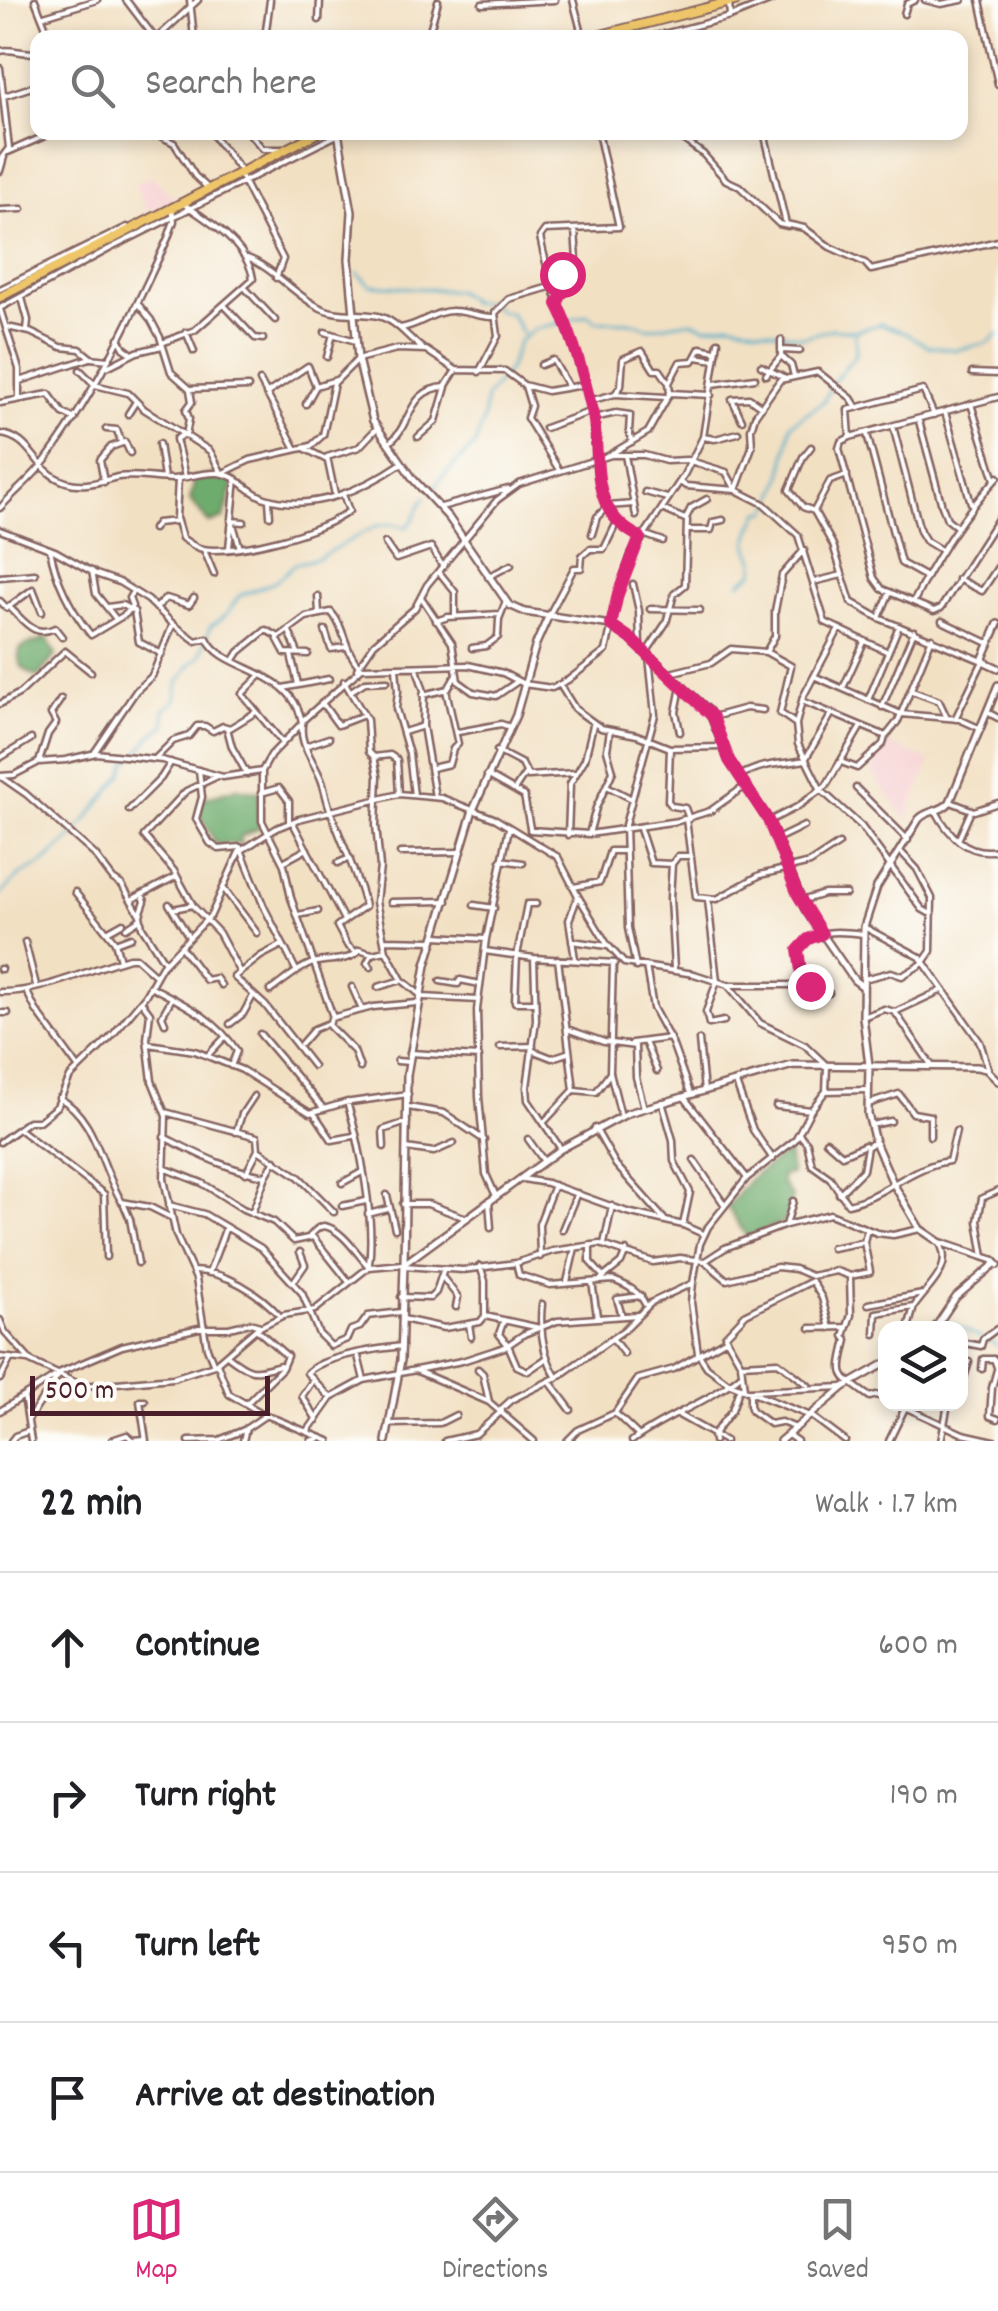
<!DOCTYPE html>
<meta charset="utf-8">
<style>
:root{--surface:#fff;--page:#f2f2f2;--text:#202124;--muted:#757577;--line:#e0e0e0;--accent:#db2777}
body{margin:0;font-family:Dekko,sans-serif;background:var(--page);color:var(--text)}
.controls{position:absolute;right:30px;bottom:30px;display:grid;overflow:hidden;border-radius:20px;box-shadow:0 5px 15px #0003}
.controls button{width:90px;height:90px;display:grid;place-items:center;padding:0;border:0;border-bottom:2px solid var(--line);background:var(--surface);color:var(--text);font:50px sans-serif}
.scale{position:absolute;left:30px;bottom:25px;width:240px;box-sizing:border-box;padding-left:10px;border:5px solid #4a1f2b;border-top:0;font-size:28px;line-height:35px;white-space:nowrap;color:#4a1f2b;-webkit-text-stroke:8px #fdfcf7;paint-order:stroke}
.stop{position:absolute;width:30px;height:30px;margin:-22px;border:8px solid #db2777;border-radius:50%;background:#fff}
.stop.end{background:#db2777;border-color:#fff;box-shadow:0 2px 10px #0008}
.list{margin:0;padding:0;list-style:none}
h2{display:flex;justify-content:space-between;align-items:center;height:130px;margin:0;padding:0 40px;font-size:42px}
h2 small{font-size:32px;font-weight:400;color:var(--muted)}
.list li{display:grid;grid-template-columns:65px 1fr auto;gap:30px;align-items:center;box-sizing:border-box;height:150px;padding:0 40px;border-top:2px solid var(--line)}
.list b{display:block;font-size:38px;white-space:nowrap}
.list em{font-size:32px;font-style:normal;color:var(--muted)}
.icon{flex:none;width:55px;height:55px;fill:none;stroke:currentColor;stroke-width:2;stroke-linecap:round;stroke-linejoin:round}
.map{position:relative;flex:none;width:998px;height:1441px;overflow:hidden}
.search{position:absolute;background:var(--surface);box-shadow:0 5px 15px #0003;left:30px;right:30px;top:30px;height:110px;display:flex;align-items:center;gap:25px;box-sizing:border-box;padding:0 35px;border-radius:20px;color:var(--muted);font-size:38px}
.sheet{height:730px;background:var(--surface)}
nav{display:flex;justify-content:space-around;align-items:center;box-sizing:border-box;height:140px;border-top:2px solid var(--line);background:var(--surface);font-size:28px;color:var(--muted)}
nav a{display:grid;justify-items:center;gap:5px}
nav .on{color:var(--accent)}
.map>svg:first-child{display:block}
.built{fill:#f7cfd2}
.forest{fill:#6eac6d;stroke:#5c664c;stroke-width:2.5}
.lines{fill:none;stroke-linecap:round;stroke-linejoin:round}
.stream{stroke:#4aabc9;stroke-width:2.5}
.minor-casing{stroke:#856360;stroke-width:9}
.tertiary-casing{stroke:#856360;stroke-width:10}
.trunk-casing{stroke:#856360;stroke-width:12}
.minor{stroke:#fff;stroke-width:4}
.tertiary{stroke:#fff;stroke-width:5}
.trunk{stroke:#eec569;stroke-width:8}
.route{stroke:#db2777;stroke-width:12}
</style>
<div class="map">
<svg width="998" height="1441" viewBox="0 0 998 1441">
<rect width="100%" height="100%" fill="#fdfcf7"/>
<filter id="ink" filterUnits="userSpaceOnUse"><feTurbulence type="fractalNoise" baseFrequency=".01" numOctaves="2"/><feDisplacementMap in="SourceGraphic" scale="20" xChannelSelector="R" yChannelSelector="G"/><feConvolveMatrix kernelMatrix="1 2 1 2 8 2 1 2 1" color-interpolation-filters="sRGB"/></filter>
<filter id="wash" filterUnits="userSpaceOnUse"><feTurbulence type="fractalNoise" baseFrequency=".0048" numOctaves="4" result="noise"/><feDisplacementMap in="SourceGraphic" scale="40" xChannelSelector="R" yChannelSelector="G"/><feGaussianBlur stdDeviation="2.25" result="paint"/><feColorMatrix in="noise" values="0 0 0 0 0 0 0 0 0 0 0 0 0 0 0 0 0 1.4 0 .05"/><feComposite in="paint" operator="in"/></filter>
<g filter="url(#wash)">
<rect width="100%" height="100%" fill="#f2e0c3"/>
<path class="built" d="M152,176L176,200L148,212L135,183Z
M886,743L930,761L906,820L872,772Z"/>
<path class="forest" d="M217,475L235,479L224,518L209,523L190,500L194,484L191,478Z
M46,636L56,655L37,677C23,670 16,665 20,649L33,642L38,643Z
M237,788L259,792V828L240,837L241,843L216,844L198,811L204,798Z
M788,1152L791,1174L781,1176L782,1184L792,1197L784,1222L747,1237L727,1207L751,1178Z"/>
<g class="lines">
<path class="stream" d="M357,273L370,285L458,291L471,302H491L498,311L510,313L522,333
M569,320L588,315L596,321L631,322L648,328L691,321L706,327L730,323L803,337L832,329L855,331L880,324L901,331L928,346L956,350L987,343L998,334
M834,381L856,354L855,333
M432,493L442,477L474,446L483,422L486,398L509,369L519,341L535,329L564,322
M770,508L782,477L791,424L824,401L831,386
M740,583L754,572C757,559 752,558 749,547C746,536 756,521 760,512L768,511
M137,755L150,737L165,725L164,710L175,701L178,684L190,665L200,657L210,627L227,614L239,596L275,582L295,564L318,558L376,526L391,524L407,527C419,517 417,504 426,497
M0,895L20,875L44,863L75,834L123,774L126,763L133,758
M945,1320L998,1346"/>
</g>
</g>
<g filter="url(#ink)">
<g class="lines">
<defs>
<path id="minor" d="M35,0L50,38
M126,0L155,38
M190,0L194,38
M573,0L583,38
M925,0L941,4L962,0
M980,0L998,84
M482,4L555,0
M904,14L907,4L915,0
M44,16L97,0
M730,17L772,0
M319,20L320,0
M96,37V38
M157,38L198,0
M265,38L270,0
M420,38L430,30L438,1
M647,38L730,17L729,3
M0,51C14,48 23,55 38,52
M0,68L9,148L0,160
M4,96L38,85
M152,132L174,143L195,176L209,189
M210,132L242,172
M248,132L263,149H280
M598,132L619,227L545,230L540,237C552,298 580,353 593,414C598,442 592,472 604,498C612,517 620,527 639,536
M673,132L703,154L726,180L739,186L779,224L788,226
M764,132L786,224L804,228L830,247L865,263L871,270L998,241
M8,152L54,132
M0,171L4,157
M240,175L283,259L276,278
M0,210L22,209
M247,258C271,266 294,294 317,306C335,317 358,312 378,316C396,320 407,337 422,348
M0,289L127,227
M246,289L275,320
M22,298L28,320L27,331
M138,304L151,320L160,337L171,372L190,389L248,387
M557,304L563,292L561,281
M224,305L255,338L263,339
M0,308L109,249L343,132
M0,309L19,369V398
M7,327L30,332L61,347L80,349L91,358L108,360
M400,328C420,326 434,310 454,311C467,311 481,318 495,317
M186,332L194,351
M325,332L356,341
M119,338L124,348L131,353
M162,343L195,330L253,279C249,246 208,220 182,203
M782,350L800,351
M781,356L791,365L794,376
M327,357L333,334
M696,357L715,360
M541,365L553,360L568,386
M761,366L783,377
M107,367L137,352L162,346
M80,370L95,385L128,393L144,409L210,451L221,472
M479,372L498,336L495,313L509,299L560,284L563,273L577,261L575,229
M972,373L998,374
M766,375L781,356V340
M20,381L90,358
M260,381L296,449
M669,383L680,362L693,361L700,348L715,351
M713,384L755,378
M525,386L531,406L527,418L559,470
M266,394L308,366L316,386
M615,394L621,386L623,359L642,351L654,370H660L669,383L670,393
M998,397L850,437L841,442L839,448L874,578L882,589L934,611L941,608L998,519
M589,401L615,394L666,397
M0,403L49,394L63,413L75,419
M306,404L316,386L336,380
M971,404L995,480
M945,412L971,503
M128,414L135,403
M594,418L616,413L630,415L629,432L632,442
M742,420L732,399L749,398L762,407
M919,421L942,506L947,519L957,527
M893,426L920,531L926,541L941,550
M545,428L592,411
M106,429L117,430L121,442
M0,434C33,437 34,472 66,482C85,488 100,481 118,477C136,474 155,479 172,479C188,478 203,472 218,473C237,474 247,492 265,498C312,513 364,489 402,463
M184,434L176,439L185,477
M867,434L901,563L926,577
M186,435L189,419L186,410L192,402L190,390
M418,437L436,421L446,387
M703,437L715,439L738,433
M850,437L848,410L923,390L934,415
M389,443C412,426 407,389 445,387L456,370L505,371L524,385L547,391L583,385
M159,444L164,478
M811,447L803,457L789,490L803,507L814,511
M306,449L327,460
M611,454L648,432L670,393L711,395
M625,455L636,516
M223,473L250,460L311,446L323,435L334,383L358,359L397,349L426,350L456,370
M847,475L830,481L814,511L833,545L851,602L879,618L985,662
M178,479L176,518L182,538C188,542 195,548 203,549C236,555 323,532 349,511L344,497
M104,482L100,460L111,447L125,442L130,453
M680,482L686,486L736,490L752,447L751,429L755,416L780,380L818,372L851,398L856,406
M645,492L667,498
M335,495L327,457L359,447L377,428
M269,500L270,516
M441,507L508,489
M0,508C15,491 35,476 48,457C97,390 133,314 168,238L174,221L172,208
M686,518L691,508L707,499
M231,521L244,522
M233,524L240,548
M153,529L157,523L177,521
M0,530L55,551L96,574L119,582L148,600L173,624L152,676L136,691L94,753
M687,530H711L713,522L723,520
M592,534L597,517L608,506L634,504
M643,534L663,541
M385,543L396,559L431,547L443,567
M229,548L236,479
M50,549C56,582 70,609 91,635L126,614L132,606L129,598L132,593
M204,550L214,574
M92,571L96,594L116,619
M439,572L455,592V616
M0,577L35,574
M488,577L511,565
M958,579L982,591L998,567
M813,582L842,575
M633,584L639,611L640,648
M318,596L319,614
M421,597L452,643L458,681L473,692L496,696L518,681
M0,601L7,608L33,589L42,612
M914,601C937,555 963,514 998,477
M9,607C25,621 33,638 55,628L62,637
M108,607L122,605L134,611L139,642L162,654
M156,608L166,598L189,605L194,598
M650,609L700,610
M549,615L574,568H581L582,556L590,549H604L617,522
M879,618L890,592
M436,621L448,617L500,614
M942,621L988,643
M173,624L196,641L207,638C221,672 293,667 302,723L271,755L262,771V821L284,865L291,898L333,1017
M325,630L331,649L346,647
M289,631L298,653
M838,631L803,697L796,724L798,744L821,790L861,826L922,909L929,913
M277,638L285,653L308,654
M472,648L486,646L498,637L499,619L506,601
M766,652L775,636V611L782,575L804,550
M646,653L666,623L674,594L685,585L687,520L662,509
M291,655L298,684
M234,660L239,652L266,630L279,637L306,617L331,612C345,627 344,650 359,666
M396,668L398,691L396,709L409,754L414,795
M357,669L374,644L415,608L427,585L497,500L519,484L611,455H644L666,461L687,460L726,472L736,490L764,504L798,535L825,622L888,652
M417,669L424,691L423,726L435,797
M670,673L711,663L731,649L766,652L791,666L780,713L796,724
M261,675L242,694L282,742
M816,677L901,714L959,719L981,729
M344,681L367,720L369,752L374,757L378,776L376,825L380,867L376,902L386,951L402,980L423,997L478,1000
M560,685L575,709L601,728L637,735L670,748L723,747
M283,688L329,679
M843,688L864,642
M351,691L365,682L387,681
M912,691L939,701L947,718
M423,695L448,689L455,677
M868,700L899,626
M802,701L886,736L898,721L932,638
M322,703L338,725L364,715
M0,704L20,693L65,651L91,672
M882,707L914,631
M987,712L998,718
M713,717L746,708L763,710
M955,719L983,661
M227,728L232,747L247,774
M404,732L423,726
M458,732L501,724L510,727
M680,732L676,712L681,687
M305,746L329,738
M670,748L668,801L672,806L685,808L689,819
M497,751L522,764L528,776L575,773
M374,757L390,755L397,760L399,794
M0,758L31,739
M156,758L173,741L189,736L197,726H205L213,731L223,726L230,728L256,712
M39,762L48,734L56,723L51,714L61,699
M841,762L857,768L883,744L885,737
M432,768L449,764L453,749L458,744L446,690
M199,770L202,797L196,819L210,843L219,849L240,847L264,907L297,972
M487,775L524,796L530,828
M741,775C768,762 779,765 805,760L831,715
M0,776L14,775L39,762L66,760L96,753L162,760L223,777L262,771
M0,776L26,794L95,855L113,879L122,885L140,915L142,927L165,963
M218,776L186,791L144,836L174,871L194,907L219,933L239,971
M607,786L630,798
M856,788L908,840
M515,789L525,774
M261,793L279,788L289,801V822
M951,802L974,811L998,803
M129,810L161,778L171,762
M936,811C949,836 969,856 998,850
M686,819L696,897L717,899L760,875L810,863L839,844
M769,821L797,807L826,786L860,728
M293,823L344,920
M640,829L651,863L672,864L678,856H690
M530,830L589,834L678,821L710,811L744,787
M589,834L596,808L613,771L607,750L610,730
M568,835L570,784L585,759L593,725
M959,838L971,811
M777,839L804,826
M400,853L462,852
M501,860L523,863
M285,861L307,849
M338,863L350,858
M672,864L670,898L674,969
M574,887L600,882L610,851H625
M224,889L257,933
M75,892L115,942L120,960
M133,899L177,876
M708,900L717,981L706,1012L709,1024L724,1021
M801,901L824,894H846
M391,902L447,901
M169,904L189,937
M474,905L494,908
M173,909L193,905
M140,915L145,901L142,894
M298,915L318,911
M864,927L920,957L980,1042L988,1068
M126,928L140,919
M107,932L123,923
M436,936L486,939
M385,940L433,941
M572,941L607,946
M25,942L36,985
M115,943L131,937
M282,945L261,956L234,977L265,1005L313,1066
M181,947L206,980L216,978L221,985
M485,951L534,958L615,963
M357,953L347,945L337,926L365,906C357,872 341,842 330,809C326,799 325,789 321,779C313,759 297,742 303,720L362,668L468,665L503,673L524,684L552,688L568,680L606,651L618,594L631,555L684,475L703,437L718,342
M534,958L536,1020L527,1087L528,1100L561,1149
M575,959L569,920L578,896
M613,964L610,1072L621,1116
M646,966L653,1008L672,1043L690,1093
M371,967L367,963L372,954
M636,967L628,928L625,825L655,715L649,657
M0,969H1
M864,979L891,972L902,976L922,964L931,951L932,898L917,869L901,852
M440,981L458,984L460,980L480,984
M728,985H803L829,993
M803,985L798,950C815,928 839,931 863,934
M150,986C184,1004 215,1018 237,1051L231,1066
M352,987L362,1010
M378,987L402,980
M270,991C284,981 298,968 313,963C329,958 350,963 359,950L372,954L386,951
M0,992C41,993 87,970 129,958H136L156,976
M27,992L36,1010L77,1066
M141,1001L150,1013L147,1039L152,1081L166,1116L164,1179L176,1235L196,1279L207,1348L214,1365
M535,1002H515L517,956L527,904H536
M895,1012L932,1066
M0,1013H8
M863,1017L884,1009L895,1012L940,991
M165,1023L162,1016L172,998
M230,1024L243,1014L253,996
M567,1029L604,1042L635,1046L636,1077L644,1108
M260,1034L324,1109
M699,1040L704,1091
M645,1042L657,1071
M632,1043L670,1038
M148,1044L195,1051L242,1070L310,1113L344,1103L408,1094
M301,1044L314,1029L329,1023
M500,1047L533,1046
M534,1051L552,1058L567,1053
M410,1053L479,1057
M208,1055L225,1037
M397,1061L409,1062
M360,1068L354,1051L329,1026L331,1018L373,1007L417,1003
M736,1083L753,1130L773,1159
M574,1090L596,1092L610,1073
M826,1091L868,1090
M684,1097L747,1178
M59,1098C96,1117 101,1169 122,1202L150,1207L172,1218
M347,1102C361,1145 375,1220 369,1264
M662,1102L673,1140L674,1161L690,1192L683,1225
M868,1104L899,1094L913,1113L930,1116V1136
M776,1106L811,1110
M408,1107L444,1113L484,1140
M165,1112L257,1137L258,1150L299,1177L334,1212
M314,1113L332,1140L354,1136
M545,1121L574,1090L558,959
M871,1125L891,1121
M595,1128L616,1165L664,1219
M19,1129L104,1194L106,1257
M236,1132L242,1114L254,1096
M799,1134L807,1143L812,1165L830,1178L848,1204C885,1196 911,1166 949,1161L956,1131
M164,1137C198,1154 227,1170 266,1176L275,1160
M528,1139L543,1160
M826,1141L842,1155L865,1145
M0,1142L29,1121H39L57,1106L70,1077L111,1037L145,996L162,966L211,915L239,852L277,828L299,819L399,794L442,798L496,819L558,857L578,896L607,944L624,963L694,974L728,985L760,1023L805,1045L825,1064
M384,1147L383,1130L407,1122
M406,1148L434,1152L454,1143
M694,1160L724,1204
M164,1168L202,1183L243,1209L274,1222L294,1241L313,1237L349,1282
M246,1173L258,1150
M523,1179L547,1183L627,1212L683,1225L703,1234
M342,1183L362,1172
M839,1194L863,1170L867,1147L873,1143
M387,1195L395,1229
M496,1196L486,1174L479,1097L477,1010L486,939L509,828
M489,1201L491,1228
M403,1204H428L466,1218
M124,1205L130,1219L138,1263
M169,1205L204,1214L261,1248L302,1293L319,1334L331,1346L347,1339L351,1330L360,1327L368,1316L401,1312
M342,1206L366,1201
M252,1213L266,1176
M368,1214L388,1209
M786,1225L793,1201
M562,1230L577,1193
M310,1236C314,1232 318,1226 324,1226C341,1228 358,1255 369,1267
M604,1244L612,1206
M590,1245V1262L602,1275
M832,1248L864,1242
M540,1257L539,1224L554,1185
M984,1257L978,1221L982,1198L998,1191
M516,1263L519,1275L550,1285L613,1280C626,1285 639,1291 645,1304
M707,1263L727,1280L777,1267L795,1269L811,1276L836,1271L850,1276L870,1272L864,1242L867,1229
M404,1266L463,1270L516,1263L553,1251L600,1244L653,1262L680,1258L705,1261L725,1248L786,1225L830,1214L877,1233L893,1235L920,1229
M480,1266L485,1281V1315
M193,1271C226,1271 259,1293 279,1315
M209,1273L226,1227
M443,1278L458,1297L456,1307
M601,1279L621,1263L626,1251
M294,1281L305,1265L300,1252
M567,1282L575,1248
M592,1282L597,1316
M693,1283L691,1302L698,1353L707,1367L730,1384L813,1417L845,1441
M813,1283L822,1298L830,1328
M401,1297L430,1298L436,1292L443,1271
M542,1304C539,1331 543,1355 557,1378
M868,1304L923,1294
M622,1316L617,1299L641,1296
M403,1319L444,1328L480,1322L485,1316L540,1328
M0,1320L5,1332L30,1360
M504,1320L499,1334L508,1345L517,1366L528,1371L547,1358
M469,1324L471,1337
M847,1327L844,1336L847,1340C838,1378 838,1374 870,1397L876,1395L886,1398
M810,1328L847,1327L851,1315L850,1276
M908,1328L914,1307
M875,1334L876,1313L914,1307C928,1286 955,1268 939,1242
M612,1338L624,1354
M960,1342L981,1346L983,1339L998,1328
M227,1355C252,1375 254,1372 280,1365
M358,1356L364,1380
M0,1357L28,1360L83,1386L173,1378L214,1365L256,1329L284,1315L315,1310L369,1267L403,1264
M217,1363L229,1394L265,1415
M741,1364L778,1362L808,1385
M998,1366L992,1388L990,1416L998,1419
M478,1369L483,1374L489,1402
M982,1369L983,1359H994L997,1367
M415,1370L489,1402L534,1441
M0,1379L11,1358
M313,1380L302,1396L317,1420
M550,1382L571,1410
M744,1389L741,1364L725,1336L746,1314L812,1281
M960,1390L969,1362
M24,1396L31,1441
M330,1397L307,1373C323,1356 376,1349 402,1346
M145,1401H140L146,1441
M247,1403L282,1368L287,1356L256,1329
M898,1404L963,1434L994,1441
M500,1410L511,1400L559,1376L624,1330L652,1302L693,1283L700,1244L708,1227L747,1178L795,1140L811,1110L826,1091L827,1067
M0,1411L54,1377
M615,1413L639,1436
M677,1414L725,1441
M28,1420L61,1372L122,1346L199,1328H229L250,1323L260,1326
M390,1424L440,1423L456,1415
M796,1428L781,1422L770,1424L752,1411L750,1405V1391L844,1387
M307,1432L329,1441
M788,1435L797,1441
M112,1440L127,1435L133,1440L145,1439
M11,1441L15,1436L29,1431
M189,1441L219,1440L244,1430L266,1415L307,1432L331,1398L364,1380L462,1361L505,1347L524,1334L557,1321L638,1315
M243,1441L246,1428
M311,1441L321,1438
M445,1441L476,1434L502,1411
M567,1441L578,1430L615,1413L638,1379L674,1369L725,1340
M632,1441C667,1415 710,1402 742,1374
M714,1441L713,1435L732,1410L740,1387
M889,1441L907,1404
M941,1441L948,1404"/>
<path id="tertiary" d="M338,132L352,212L349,259L358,359L373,421L414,480L449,518L509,605L525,612L611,625L630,638L709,711L729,760L769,821L805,909L854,980L862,986
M998,624L983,658L985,662L998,668
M998,685L950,802C941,813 928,809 919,819L877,887L864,927L863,1017L869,1065L868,1114L875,1142L893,1183L920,1229L939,1242L993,1260L998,1265
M404,1264L407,1075L426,965L473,810L516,715L536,644L549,615
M935,1328L956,1297L996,1263
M386,1441L401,1360L404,1264L561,1149L628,1113L793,1065L977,1067L986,1069L998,1081
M780,1441L844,1387L886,1363"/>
<path id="trunk" d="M589,38L738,0
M0,297L319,132"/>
</defs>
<use href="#minor" class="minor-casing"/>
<use href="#tertiary" class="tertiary-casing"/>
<use href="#trunk" class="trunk-casing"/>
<use href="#minor" class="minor"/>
<use href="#tertiary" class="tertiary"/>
<use href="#trunk" class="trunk"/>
</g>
</g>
<g class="lines" filter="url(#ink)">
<path class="route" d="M562,274L563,292L557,304C571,330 587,386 593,415C602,463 587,511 640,537L618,594L611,625L630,638L713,717L729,760L768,820L798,895L822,934L808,939L798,950L803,985L810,986"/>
</g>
</svg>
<div class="controls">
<button><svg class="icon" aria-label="layers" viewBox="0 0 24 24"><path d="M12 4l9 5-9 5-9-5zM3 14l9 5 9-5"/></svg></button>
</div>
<div class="scale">500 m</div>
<div class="stop" style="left:562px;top:274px"></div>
<div class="stop end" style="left:810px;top:986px"></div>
<div class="search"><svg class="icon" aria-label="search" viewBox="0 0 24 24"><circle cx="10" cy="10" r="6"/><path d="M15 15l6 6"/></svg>Search here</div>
</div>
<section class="sheet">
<h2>22 min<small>Walk · 1.7 km</small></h2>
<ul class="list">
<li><svg class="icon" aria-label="ahead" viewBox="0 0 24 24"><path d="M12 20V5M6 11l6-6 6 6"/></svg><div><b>Continue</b></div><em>600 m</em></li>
<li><svg class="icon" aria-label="right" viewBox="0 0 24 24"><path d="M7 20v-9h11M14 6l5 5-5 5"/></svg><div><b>Turn right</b></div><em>190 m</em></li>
<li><svg class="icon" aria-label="left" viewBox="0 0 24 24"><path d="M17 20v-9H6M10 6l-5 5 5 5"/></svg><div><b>Turn left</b></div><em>950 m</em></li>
<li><svg class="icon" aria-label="arrive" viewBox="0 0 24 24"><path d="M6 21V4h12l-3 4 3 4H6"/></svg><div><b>Arrive at destination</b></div></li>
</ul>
</section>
<nav>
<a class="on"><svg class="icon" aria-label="map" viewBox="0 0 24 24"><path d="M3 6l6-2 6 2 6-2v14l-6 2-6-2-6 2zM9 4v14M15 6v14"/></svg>Map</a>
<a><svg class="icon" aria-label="directions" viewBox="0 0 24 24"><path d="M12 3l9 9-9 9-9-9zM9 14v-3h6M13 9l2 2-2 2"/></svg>Directions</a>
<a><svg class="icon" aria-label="saved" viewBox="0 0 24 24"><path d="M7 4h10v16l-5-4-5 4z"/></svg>Saved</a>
</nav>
